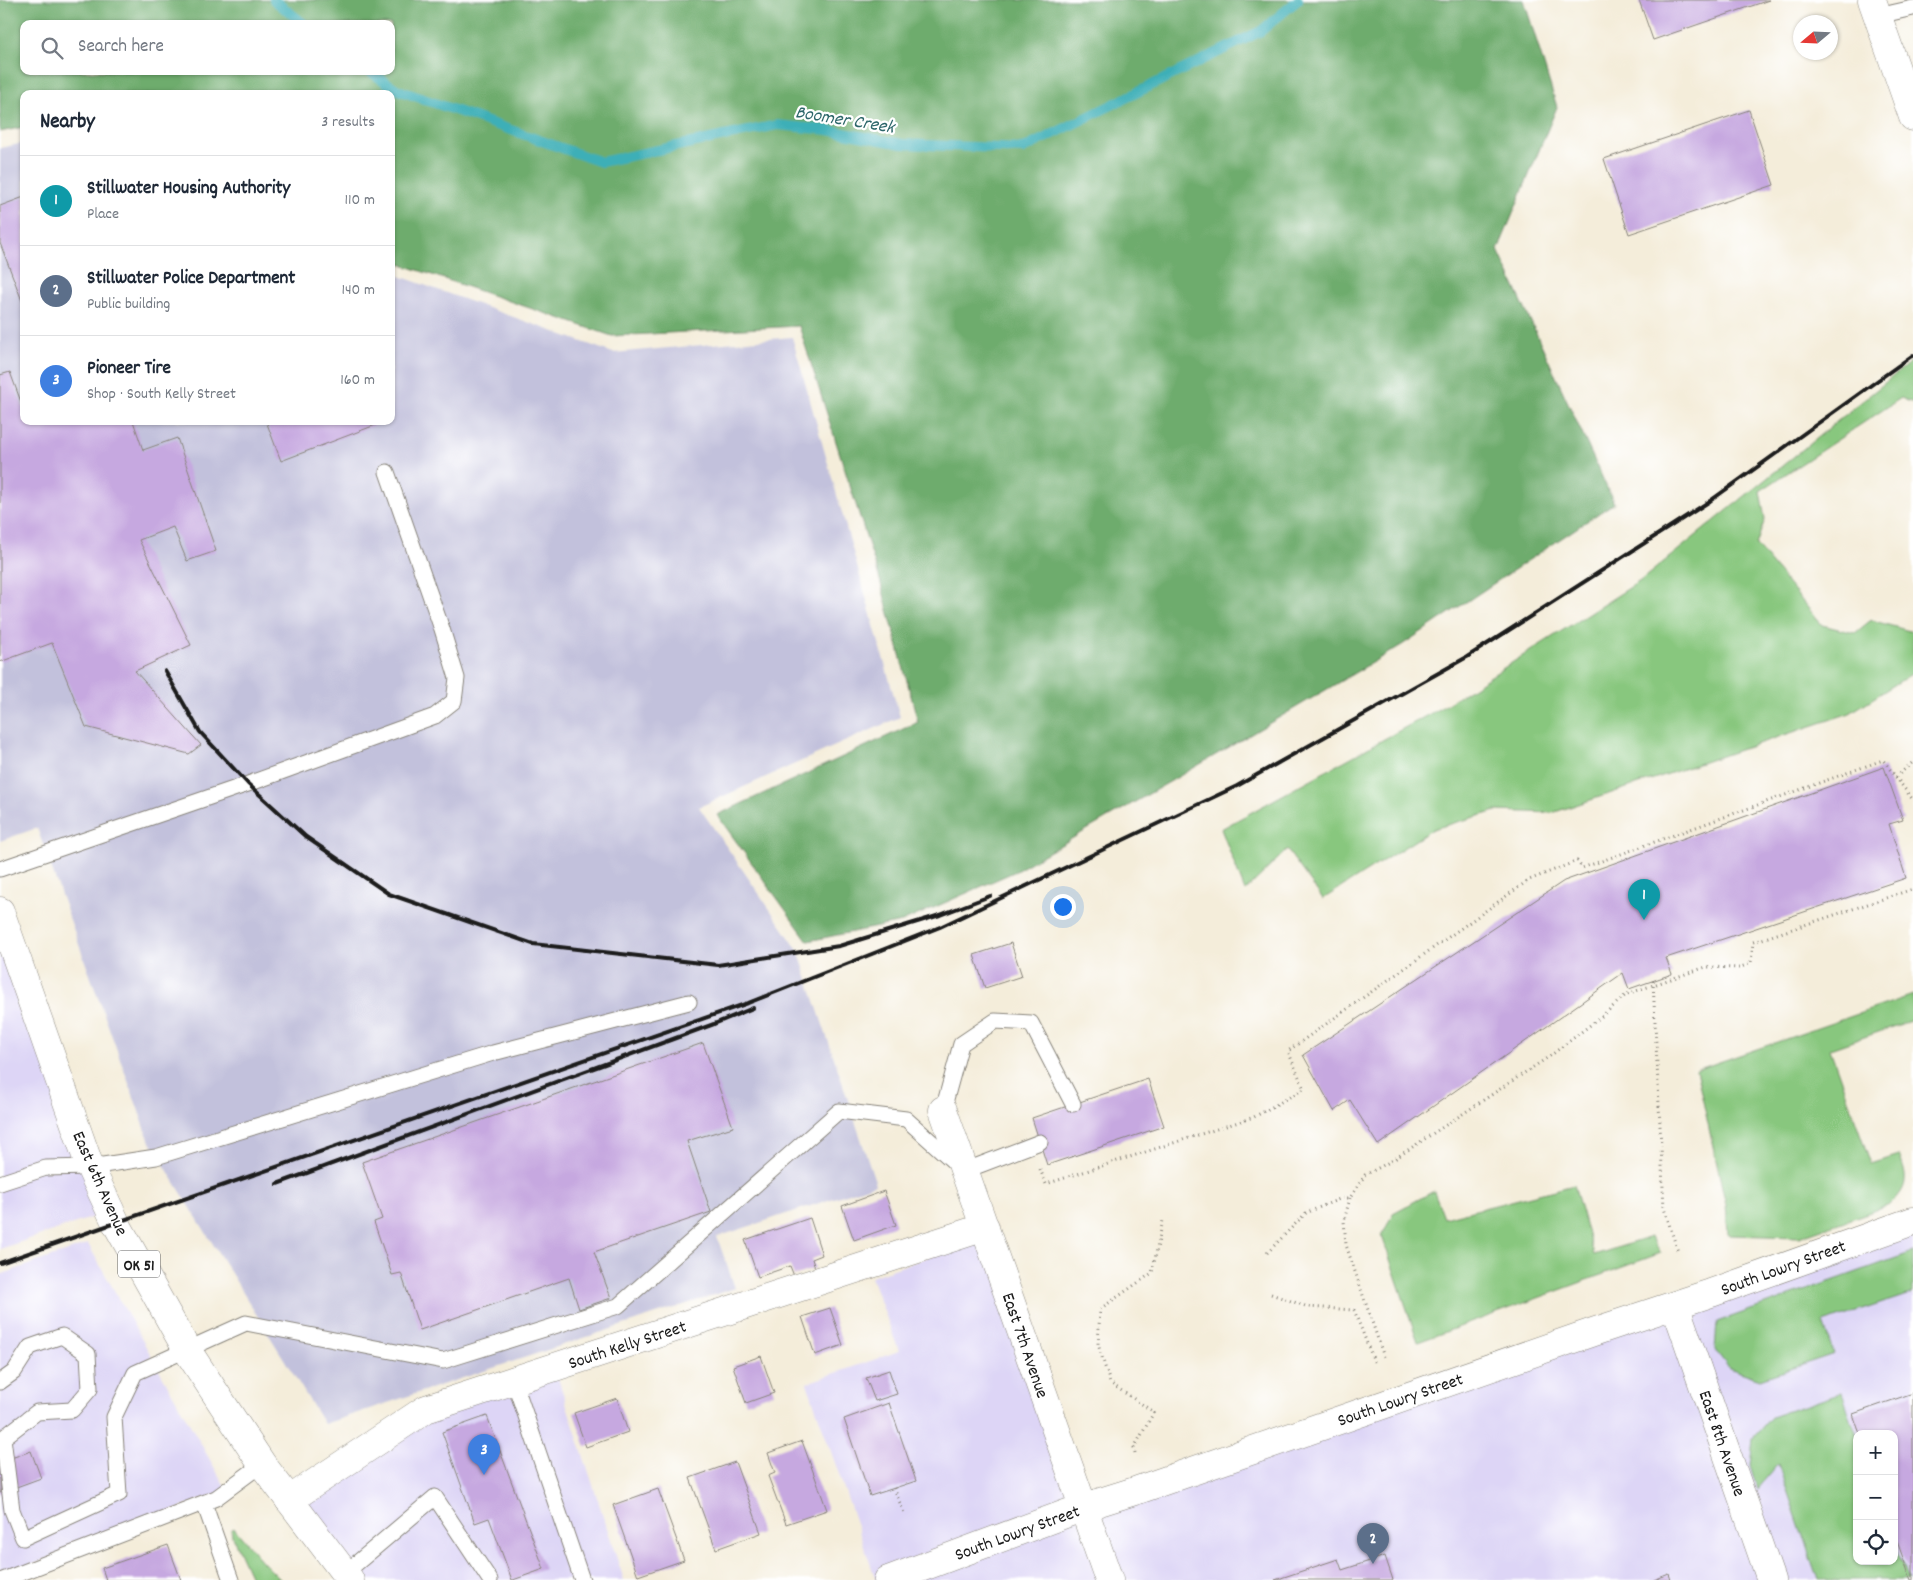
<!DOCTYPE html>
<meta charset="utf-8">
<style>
:root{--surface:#fff;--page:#f2f2f3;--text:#1f2937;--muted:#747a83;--line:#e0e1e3;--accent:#b5179e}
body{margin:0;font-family:Dekko,sans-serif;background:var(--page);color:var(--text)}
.controls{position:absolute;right:15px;bottom:15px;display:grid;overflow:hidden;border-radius:10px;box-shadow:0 1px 4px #0004}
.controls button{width:45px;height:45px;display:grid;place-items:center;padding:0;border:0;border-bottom:1px solid var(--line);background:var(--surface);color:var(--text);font:25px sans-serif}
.compass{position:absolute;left:1793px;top:15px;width:45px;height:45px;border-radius:50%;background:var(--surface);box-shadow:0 1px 4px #0004;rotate:251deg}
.you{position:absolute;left:1062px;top:906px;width:18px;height:18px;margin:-12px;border:4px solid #fff;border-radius:50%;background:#1a73e8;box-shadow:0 0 0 8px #1a73e833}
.badge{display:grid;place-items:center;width:32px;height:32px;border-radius:50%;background:var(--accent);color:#fff;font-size:16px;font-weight:700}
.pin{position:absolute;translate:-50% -41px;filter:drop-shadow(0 1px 2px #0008)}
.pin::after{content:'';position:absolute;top:26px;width:18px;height:15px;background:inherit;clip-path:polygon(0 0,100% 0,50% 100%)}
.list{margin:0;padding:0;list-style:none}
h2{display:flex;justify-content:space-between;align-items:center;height:65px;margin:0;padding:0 20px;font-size:21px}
h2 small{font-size:16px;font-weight:400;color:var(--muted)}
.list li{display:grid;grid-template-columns:32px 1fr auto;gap:15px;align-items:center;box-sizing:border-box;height:90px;padding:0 20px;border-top:1px solid var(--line)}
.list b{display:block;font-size:19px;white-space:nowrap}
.list p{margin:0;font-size:16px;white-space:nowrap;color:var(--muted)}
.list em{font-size:16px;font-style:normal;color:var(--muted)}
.icon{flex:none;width:28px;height:28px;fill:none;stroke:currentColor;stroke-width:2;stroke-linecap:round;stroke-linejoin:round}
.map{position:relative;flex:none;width:1913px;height:1580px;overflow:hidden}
.search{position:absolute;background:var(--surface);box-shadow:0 1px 4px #0004;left:20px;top:20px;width:375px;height:55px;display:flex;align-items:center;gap:12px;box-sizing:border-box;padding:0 18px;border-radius:10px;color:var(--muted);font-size:19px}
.panel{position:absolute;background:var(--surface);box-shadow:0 1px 4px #0004;left:20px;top:90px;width:375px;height:335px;border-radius:10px}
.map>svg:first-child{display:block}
.built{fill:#ddd5f6;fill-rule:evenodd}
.industrial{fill:#c2c1dc}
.green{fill:#88c77e;stroke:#52724d}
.forest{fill:#6eac6d;stroke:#456444;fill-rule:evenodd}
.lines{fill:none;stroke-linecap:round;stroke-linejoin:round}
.stream{stroke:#3eafb7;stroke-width:10}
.building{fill:#c6a8e0}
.lane-casing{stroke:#88847b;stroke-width:17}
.street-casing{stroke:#88847b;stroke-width:29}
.secondary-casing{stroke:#88847b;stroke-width:29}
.highway-casing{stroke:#88847b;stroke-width:29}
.path{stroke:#88847b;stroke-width:3;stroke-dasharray:1 4;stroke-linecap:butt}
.lane{stroke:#fff;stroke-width:15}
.street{stroke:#fff;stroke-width:28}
.secondary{stroke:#fff;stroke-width:28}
.highway{stroke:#fff;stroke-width:28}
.rail{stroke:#1c1c1c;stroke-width:4}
.labels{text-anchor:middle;stroke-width:4.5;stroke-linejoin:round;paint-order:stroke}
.shield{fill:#fff;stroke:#606060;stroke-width:1}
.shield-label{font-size:16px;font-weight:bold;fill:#1c1c1c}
.street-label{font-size:18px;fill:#1c1c1c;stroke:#fff}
.water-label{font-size:19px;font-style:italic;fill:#2d666a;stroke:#fff}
</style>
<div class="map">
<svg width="1913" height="1580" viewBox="0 0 1913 1580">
<rect width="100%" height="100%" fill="#fff"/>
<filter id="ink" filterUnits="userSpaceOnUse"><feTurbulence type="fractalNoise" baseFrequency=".02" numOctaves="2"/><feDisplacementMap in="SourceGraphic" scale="10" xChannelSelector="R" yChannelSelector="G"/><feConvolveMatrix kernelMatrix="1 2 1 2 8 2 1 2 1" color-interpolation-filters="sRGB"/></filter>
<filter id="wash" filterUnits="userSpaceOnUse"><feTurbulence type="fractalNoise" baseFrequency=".0096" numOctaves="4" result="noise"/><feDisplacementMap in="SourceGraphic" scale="20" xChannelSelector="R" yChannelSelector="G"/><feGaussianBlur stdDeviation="1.12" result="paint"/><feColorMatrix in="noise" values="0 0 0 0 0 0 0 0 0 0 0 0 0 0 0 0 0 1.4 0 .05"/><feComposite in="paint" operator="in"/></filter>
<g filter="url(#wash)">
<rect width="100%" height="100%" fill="#f4edda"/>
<path class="built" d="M0,920L102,1214L0,1249Z
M1913,1221V1580H1108L1083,1509ZM1857,1434H1894V1561H1857Z
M986,1237L1106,1580H876L807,1383L899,1351L871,1277Z
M88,1244L227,1490L0,1577V1275Z
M556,1372L624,1580H352L293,1501L429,1413Z"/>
<path class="industrial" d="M24,143V421H391V273L613,353L792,337L900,717L699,807L798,950L876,1184L717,1237L735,1288L324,1424L150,1142L37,828L0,841V148Z"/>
<path class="green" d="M1913,360V403L1901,398L1760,491L1765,519L1756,545L1822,625L1855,633L1871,620L1913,632V673L1850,713L1552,813L1496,811L1433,829L1323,899L1287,850L1245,891L1221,829L1444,706L1640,581Z
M1913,995V1020L1830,1049L1871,1164L1899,1155C1908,1178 1909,1187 1890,1205L1799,1237L1728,1235L1726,1205L1696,1070Z
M1574,1185L1594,1255L1651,1237L1661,1253L1418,1342L1382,1236L1393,1213L1434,1191L1444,1218Z
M1913,1252V1293L1823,1323L1834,1354L1760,1379L1729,1368L1715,1350L1717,1322Z
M1842,1393L1857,1435V1561H1894V1542L1908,1580H1818L1778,1464L1757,1489L1750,1465L1753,1438L1771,1417Z
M234,1528L262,1561L281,1580H252L232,1536L231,1530Z"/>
<path class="forest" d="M0,0H1524L1557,107L1498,250L1614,503L1402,645L1197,766L1016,871L902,922L808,941L717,815L918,722L880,580L799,326L612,336L391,261V94H24V127L0,132ZM24,24H391V71H24Z"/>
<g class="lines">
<path class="stream" d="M274,0L304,24
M369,71L398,90L601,162L777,125L828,130L902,144L1023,149L1261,31L1298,0"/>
</g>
<g id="blocks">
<path class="building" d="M1639,0H1769L1653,40Z
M1749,110L1774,185L1629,234L1604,159Z
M24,197V306L0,243V206Z
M10,372L24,410V421H133L143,450L177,438L216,551L187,561L173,527L139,540L191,645L135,671L201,745L189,754L86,727L52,643L0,662V375Z
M266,421H386L281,461Z
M1884,767L1903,820L1889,824L1906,878L1666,958L1672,974L1629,989L1623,973L1378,1145L1350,1100L1334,1111L1303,1055L1564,881Z
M1011,943L1022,976L985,988L974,955Z
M703,1043L733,1127L687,1141L711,1212L594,1252L611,1298L579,1309L569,1278L420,1330L401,1273L392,1275L374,1222L382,1219L362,1162Z
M1148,1079L1164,1126L1047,1165L1032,1118Z
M884,1191L896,1225L854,1240L842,1206Z
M810,1218L822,1255L812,1259L815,1268L794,1276L790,1266L758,1277L745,1240Z
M830,1308L843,1345L815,1355L802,1317Z
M761,1356L774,1393L746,1403L733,1366Z
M889,1370L897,1394L875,1401L866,1378Z
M1913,1393V1580H1911L1894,1533V1434H1860L1853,1414Z
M617,1398L628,1432L586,1447L574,1413Z
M889,1403L916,1481L870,1496L844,1419Z
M487,1416L544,1569L513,1580H512L489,1518L475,1523L442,1432Z
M802,1441L827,1510L786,1524L768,1476L775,1473L768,1453Z
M31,1451L41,1478L0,1493V1462Z
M735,1462L761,1533L716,1549L690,1478Z
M658,1489L684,1560L638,1576L613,1505Z
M168,1545L181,1580H106L102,1568Z
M1385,1556L1393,1580H1275L1338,1559L1342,1570Z
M1669,1574L1671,1580H1654Z"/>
</g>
</g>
<g filter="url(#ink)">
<use href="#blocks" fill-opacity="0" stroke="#88847b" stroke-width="1"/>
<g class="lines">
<defs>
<path id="lane" d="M1878,16L1913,8
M0,869L248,784L435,716L454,701L457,678L442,629L387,472
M943,1110L961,1044L995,1021L1031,1023L1073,1104
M0,1183L46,1168L90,1167L156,1157L493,1053L689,1002
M514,1381L582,1580
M0,1382L14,1372L30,1347L62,1336L88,1354L90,1389L72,1410L37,1412L3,1438L12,1510L23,1538L119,1494L114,1417L135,1373L246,1323L443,1361L618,1306L839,1111L906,1119L964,1171L1040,1142
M204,1503L231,1580
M345,1573L435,1497L490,1580
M3,1580L216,1498L262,1464"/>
<path id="street" d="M943,1110L1109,1580
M1675,1305L1771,1580
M289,1500L426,1409L985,1227
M888,1580L1084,1507L1138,1490L1596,1331L1711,1293L1913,1221"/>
<path id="secondary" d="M1872,0L1913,117"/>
<path id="highway" d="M0,911L90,1167L116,1223L187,1350L262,1464L350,1580"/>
</defs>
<use href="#lane" class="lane-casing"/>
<use href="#street" class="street-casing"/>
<use href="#secondary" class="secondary-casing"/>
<use href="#highway" class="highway-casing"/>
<path class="path" d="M1896,777L1913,762
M1653,981L1664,1208L1678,1252
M1040,1169L1046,1184L1254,1117L1304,1089L1288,1051L1529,880L1577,861L1582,868L1883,760L1913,800
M1350,1198L1344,1221L1346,1245L1385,1360
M1267,1253L1306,1213L1342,1198H1350L1365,1175L1393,1160L1550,1056L1602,1016L1627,994L1706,967L1739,968L1751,963L1753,942L1913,889
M1271,1294L1308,1307L1354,1310L1375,1364
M1135,1453L1134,1448L1154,1412L1110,1383L1098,1344L1100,1309L1152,1273L1163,1220
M894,1488L904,1513"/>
<use href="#lane" class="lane"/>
<use href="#street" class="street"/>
<use href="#secondary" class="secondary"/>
<use href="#highway" class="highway"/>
<path class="rail" d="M165,671L200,732L248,784L306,837L389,894L533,944L718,965L839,946L940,915L990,896
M277,1184L714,1024L753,1008
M0,1263L748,1003L940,927L1058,871L1237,786L1467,657L1710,501L1913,355"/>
</g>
</g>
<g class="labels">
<rect class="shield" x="118" y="1250.5" width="42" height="27" rx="4"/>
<g class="shield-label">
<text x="139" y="1270">OK 51</text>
</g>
<g class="street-label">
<text transform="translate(101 1183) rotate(66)" y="6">East 6th Avenue</text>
<text transform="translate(1783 1267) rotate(-20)" y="6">South Lowry Street</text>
<text transform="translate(627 1344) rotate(-18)" y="6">South Kelly Street</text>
<text transform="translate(1026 1345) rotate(71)" y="6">East 7th Avenue</text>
<text transform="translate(1400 1399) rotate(-19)" y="6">South Lowry Street</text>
<text transform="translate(1723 1443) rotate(71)" y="6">East 8th Avenue</text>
<text transform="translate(1017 1532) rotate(-20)" y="6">South Lowry Street</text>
</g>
<g class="water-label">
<text transform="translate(845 118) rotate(9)" y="7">Boomer Creek</text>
</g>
</g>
</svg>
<div class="controls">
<button>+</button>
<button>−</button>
<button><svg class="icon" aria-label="locate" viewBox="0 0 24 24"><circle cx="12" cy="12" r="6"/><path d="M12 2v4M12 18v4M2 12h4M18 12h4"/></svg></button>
</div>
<svg class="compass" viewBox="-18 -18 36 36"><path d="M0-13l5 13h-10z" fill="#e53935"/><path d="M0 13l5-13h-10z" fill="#747a83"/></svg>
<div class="you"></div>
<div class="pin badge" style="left:1644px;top:920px;background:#0f9aa8">1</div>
<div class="pin badge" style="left:1373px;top:1564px;background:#5c6f8a">2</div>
<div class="pin badge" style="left:484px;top:1475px;background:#3f7fe0">3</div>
<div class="search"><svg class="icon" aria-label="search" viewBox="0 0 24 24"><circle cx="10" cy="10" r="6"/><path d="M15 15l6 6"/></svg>Search here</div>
<section class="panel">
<h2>Nearby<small>3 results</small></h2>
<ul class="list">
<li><span class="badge" style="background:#0f9aa8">1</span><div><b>Stillwater Housing Authority</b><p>Place</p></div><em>110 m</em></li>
<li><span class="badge" style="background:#5c6f8a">2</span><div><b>Stillwater Police Department</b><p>Public building</p></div><em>140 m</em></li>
<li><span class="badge" style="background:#3f7fe0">3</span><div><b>Pioneer Tire</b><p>Shop · South Kelly Street</p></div><em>160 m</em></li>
</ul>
</section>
</div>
